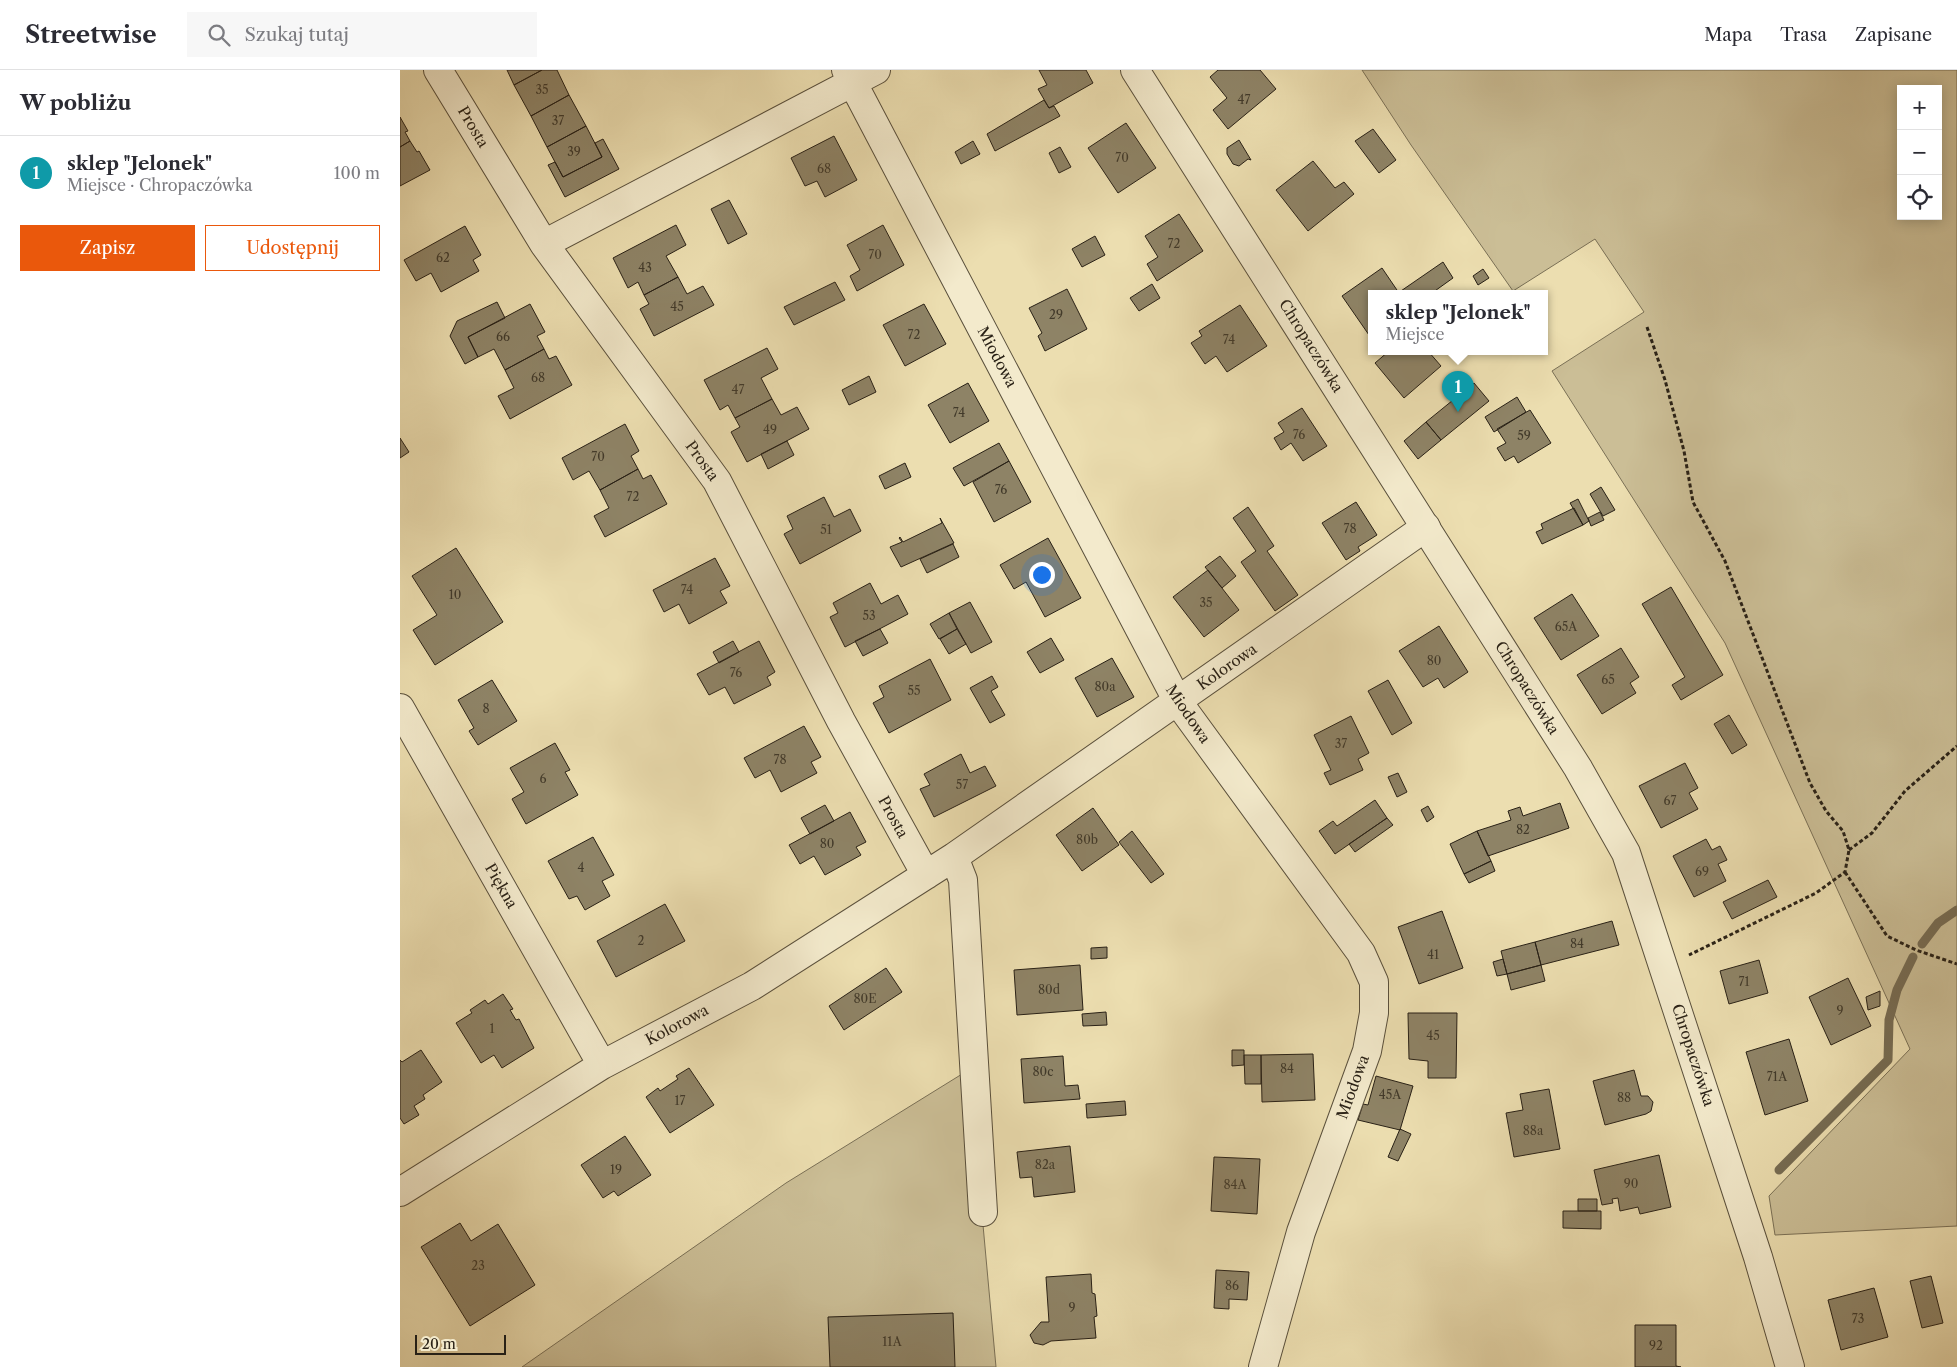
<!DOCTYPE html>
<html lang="pl">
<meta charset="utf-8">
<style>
:root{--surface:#fff;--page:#f7f7f7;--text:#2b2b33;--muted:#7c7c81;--line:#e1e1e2;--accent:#ea580c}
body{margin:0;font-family:"Libre Caslon Text",serif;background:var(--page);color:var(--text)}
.controls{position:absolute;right:15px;top:15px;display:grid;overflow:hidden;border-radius:0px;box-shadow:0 2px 12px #0003}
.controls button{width:45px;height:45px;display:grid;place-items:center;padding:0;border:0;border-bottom:1px solid var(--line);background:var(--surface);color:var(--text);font:25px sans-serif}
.scale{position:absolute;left:15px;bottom:12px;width:91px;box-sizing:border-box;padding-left:5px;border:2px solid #292116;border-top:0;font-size:14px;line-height:18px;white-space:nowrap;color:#292116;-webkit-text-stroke:4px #f3eacc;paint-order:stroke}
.you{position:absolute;left:641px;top:504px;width:18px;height:18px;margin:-12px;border:4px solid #fff;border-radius:50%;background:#1a73e8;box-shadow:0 0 0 8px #1a73e833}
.badge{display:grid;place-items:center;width:32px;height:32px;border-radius:50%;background:var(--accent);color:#fff;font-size:16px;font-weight:700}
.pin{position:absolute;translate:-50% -41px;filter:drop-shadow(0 1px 2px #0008)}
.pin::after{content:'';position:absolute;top:26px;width:18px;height:15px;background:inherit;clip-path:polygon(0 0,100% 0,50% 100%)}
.popup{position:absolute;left:968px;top:220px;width:180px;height:65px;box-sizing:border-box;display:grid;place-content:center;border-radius:0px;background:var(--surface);filter:drop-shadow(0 1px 4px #0005);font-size:16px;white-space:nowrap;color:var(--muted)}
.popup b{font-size:19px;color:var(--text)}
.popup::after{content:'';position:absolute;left:50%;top:100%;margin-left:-10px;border:10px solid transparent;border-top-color:var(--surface)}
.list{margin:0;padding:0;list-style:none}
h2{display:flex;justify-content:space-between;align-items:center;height:65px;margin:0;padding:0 20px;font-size:21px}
h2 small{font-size:16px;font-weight:400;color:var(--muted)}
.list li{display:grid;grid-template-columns:32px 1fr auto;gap:15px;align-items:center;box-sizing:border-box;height:75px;padding:0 20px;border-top:1px solid var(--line)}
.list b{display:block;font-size:19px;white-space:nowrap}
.list p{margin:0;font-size:16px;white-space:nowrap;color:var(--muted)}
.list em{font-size:16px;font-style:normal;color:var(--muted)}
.actions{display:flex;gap:10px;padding:15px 20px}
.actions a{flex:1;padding:11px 0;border:1px solid var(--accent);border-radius:0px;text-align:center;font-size:18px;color:var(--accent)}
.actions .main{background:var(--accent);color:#fff}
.icon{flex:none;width:28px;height:28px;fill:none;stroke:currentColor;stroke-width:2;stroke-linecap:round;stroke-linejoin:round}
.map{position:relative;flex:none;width:1557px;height:1297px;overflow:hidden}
header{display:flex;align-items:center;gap:30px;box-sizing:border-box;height:70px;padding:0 25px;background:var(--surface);border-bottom:1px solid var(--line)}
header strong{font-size:24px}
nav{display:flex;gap:28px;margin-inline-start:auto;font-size:18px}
.search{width:350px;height:45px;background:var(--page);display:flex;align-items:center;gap:12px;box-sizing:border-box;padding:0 18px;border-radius:0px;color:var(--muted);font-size:19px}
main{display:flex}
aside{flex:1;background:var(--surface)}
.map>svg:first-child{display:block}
.green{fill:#cbbe96;stroke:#7a7056;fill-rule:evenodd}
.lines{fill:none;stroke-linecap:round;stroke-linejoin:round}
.stream{stroke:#766c53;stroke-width:9}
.building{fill:#8e8366;stroke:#292116}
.minor-casing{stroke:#5a503c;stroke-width:30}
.tertiary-casing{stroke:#5a503c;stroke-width:30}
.path{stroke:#292116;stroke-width:3;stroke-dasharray:4 2.5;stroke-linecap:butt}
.minor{stroke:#f3eacc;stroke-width:28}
.tertiary{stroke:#f3eacc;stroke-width:28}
.labels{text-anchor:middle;stroke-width:4.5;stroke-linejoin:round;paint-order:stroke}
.number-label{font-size:12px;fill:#423a2a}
.street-label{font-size:15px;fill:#292116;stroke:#f3eacc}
</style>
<header>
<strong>Streetwise</strong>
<div class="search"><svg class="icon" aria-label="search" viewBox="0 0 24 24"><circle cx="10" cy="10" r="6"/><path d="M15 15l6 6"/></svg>Szukaj tutaj</div>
<nav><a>Mapa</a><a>Trasa</a><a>Zapisane</a></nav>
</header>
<main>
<aside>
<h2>W pobliżu<small></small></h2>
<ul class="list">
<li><span class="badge" style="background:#0f9aa8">1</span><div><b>sklep &quot;Jelonek&quot;</b><p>Miejsce · Chropaczówka</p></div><em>100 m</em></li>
</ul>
<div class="actions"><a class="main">Zapisz</a><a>Udostępnij</a></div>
</aside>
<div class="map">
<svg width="1557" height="1297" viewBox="0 0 1557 1297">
<rect width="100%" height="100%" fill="#ecdeb0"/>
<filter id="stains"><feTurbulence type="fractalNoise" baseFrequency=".004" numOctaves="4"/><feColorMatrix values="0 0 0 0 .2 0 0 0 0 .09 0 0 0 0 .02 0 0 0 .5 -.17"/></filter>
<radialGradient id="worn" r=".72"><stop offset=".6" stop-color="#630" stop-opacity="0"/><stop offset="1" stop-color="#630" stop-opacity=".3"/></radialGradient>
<path class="green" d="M962,0H1557V1156L1375,1165L1369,1126L1510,979L1325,573L1152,301L1244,242L1195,169L1113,221L1011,75ZM1501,19H1538V146H1501Z
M575,996L583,1155L596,1297H122L386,1113Z"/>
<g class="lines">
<path class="stream" d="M1522,874L1538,853L1557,840
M1379,1100L1488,990L1489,950L1497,920L1513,887"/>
</g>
<path class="building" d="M107,0H142L114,15Z
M142,0H157L169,25L131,46L114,15Z
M639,0H686L693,13L649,38L638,19L647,15Z
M818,0H860L876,19L828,59L813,40L827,28L810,7Z
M169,25L186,56L147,77L131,46Z
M644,30L649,38L654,36L660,46L595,81L587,64Z
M0,47L8,61L5,62L10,71L0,77Z
M726,53L756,98L718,123L688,78Z
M186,56L202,87L163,107L147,77Z
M973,59L996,90L979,103L955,71Z
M434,66L457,110L425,127L417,111L405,116L391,88Z
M203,69L219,99L165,127L148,95L155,92L163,107L202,87L195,73Z
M839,70L851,90L848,89L839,96L833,94L827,84V78Z
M10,71L17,82L19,81L30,100L0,116V77Z
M573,71L580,84L561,94L555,82Z
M660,77L671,97L659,103L649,83Z
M913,91L935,118L944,112L954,124L908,161L876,120Z
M329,130L347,164L328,174L311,139Z
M779,144L803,181L757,211L747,194L758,187L745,166Z
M276,155L286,175L266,186L278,207L244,225L238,212L228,218L213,188Z
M483,155L504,195L457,221L450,206L460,200L447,175Z
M65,156L81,185L73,190L79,201L41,222L31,203L16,211L4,190Z
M695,166L705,185L682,197L672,179Z
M1043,192L1053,208L1032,223H998Z
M982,198L999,223H972V263L969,265L942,226Z
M1083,199L1089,208L1078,215L1073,206Z
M278,207L287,224L303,216L314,235L254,266L240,239L249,234L244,225Z
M435,212L445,230L394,255L384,237Z
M752,214L760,228L739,241L730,228Z
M667,219L687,259L645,281L638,266L642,263L629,238Z
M97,232L105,248L68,267L78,287L65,294L50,266L57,251Z
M130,234L145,262L137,266L144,279L105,300L94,279L78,287L68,267Z
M524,234L546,274L505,296L483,255Z
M840,235L867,276L827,302L816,286L805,294L791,273L802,266L799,261Z
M367,278L378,299L361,308L372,329L335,348L328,335L320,340L304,310Z
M144,279L149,289L156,286L172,315L110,349L98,326L114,318L105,300Z
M989,281H1028L1041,296L1004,328L975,293Z
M469,306L476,322L449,335L442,320Z
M568,313L589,351L550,373L528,335Z
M1074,313L1089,331L1041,370L1026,352Z
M1117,327L1126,342L1094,362L1085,347Z
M372,329L381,345L397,337L409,359L347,392L331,362L340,357L335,348Z
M902,338L927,376L903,391L891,373L881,380L874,368L884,362L878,353Z
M1130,340L1151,373L1118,393L1114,386L1105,391L1097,378L1106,373L1097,359Z
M1026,352L1041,370L1018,389L1004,371Z
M225,354L239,381L231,386L238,399L200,420L189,401L173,410L162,388Z
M0,368L9,382L0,388Z
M387,371L394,385L368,399L361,384Z
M599,373L609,391L564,416L553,398Z
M609,391L631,432L594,452L573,412Z
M505,393L511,407L485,419L479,406Z
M238,399L243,409L251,405L267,434L205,467L194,446L209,438L200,420Z
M1201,417L1215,440L1203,446L1190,424Z
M424,427L434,447L450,439L461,461L400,494L384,464L393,459L387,446Z
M1178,429L1189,451L1183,455L1170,433Z
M956,432L977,465L958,477L960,481L946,490L922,453Z
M848,437L874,476L867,481L898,525L875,541L841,492L856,481L833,448Z
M1174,438L1183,455L1142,474L1136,462L1143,459L1141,454Z
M1200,442L1204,450L1191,456L1188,448Z
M540,448L554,473L501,497L490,477L502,472L499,468L500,467L503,472L542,453Z
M648,468L681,528L645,547L626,512L614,519L600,495Z
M553,474L559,487L527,503L520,489Z
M56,478L103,552L35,595L13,560L37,545L12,506Z
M820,486L836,506L822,518L805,497Z
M315,488L330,516L320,521L327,533L289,554L279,534L264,542L253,520Z
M808,500L839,540L804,567L773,527Z
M470,513L481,534L498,525L508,544L445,577L430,547L438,543L433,533Z
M1271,517L1323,605L1281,630L1272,615L1285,607L1242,534Z
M1172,524L1199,566L1161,590L1134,548Z
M570,532L592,572L571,583L549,543Z
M549,543L557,559L539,569L530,554Z
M1039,556L1068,602L1044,618L1038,608L1023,617L999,581Z
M480,559L488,573L463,586L455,571Z
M557,559L566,574L549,584L540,569Z
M651,568L664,590L640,603L627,582Z
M333,571L339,582L319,593L313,582Z
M359,571L375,602L367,607L371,615L334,634L325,617L309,625L297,604Z
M1221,578L1239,607L1230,613L1236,623L1202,644L1177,605Z
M712,588L734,627L697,647L675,608Z
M530,589L551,630L489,663L473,633L484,627L479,616Z
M592,606L598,617L591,621L605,645L590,653L570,618Z
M92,610L117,651L78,675L69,661L74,658L58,630Z
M988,610L1012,653L992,665L968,621Z
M1329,645L1347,675L1332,684L1314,654Z
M951,646L969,683L958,689L963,700L930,715L924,703L931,700L914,665Z
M404,656L421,687L411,692L417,703L381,722L370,700L355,708L344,688Z
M155,673L170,700L165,702L178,725L126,754L112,729L124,722L110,698Z
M561,684L570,703L585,696L596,716L534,747L520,719L530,715L524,704Z
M1285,693L1298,718L1289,723L1298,739L1261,758L1239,716Z
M998,703L1007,722L997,727L988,707Z
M975,730L987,748L935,784L919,761L933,751L937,756Z
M1160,733L1169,758L1088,786L1077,761L1111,750L1108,741L1120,737L1123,746Z
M425,735L434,751L410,764L401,748Z
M1028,736L1034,747L1027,752L1021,740Z
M693,738L719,775L682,801L656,765Z
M450,742L466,772L456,777L461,785L425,805L414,786L400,794L389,775Z
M987,748L993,755L955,782L949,774Z
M732,761L764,804L751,813L719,772Z
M1077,761L1091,791L1064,804L1050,774Z
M193,767L214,805L202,811L210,826L185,840L177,826L169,829L148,791Z
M1306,769L1312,780L1320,776L1327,790L1318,794L1326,811L1294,827L1273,786Z
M1091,791L1095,801L1069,813L1064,804Z
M1368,810L1377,827L1332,849L1323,832Z
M265,834L285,871L216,907L197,871Z
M1042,841L1063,898L1019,914L998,857Z
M1212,851L1219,875L1141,895L1135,872Z
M1135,872L1141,895L1107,904L1101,881Z
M707,877V888L691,889V878Z
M1103,889L1107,904L1097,906L1093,892Z
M1359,890L1368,923L1329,934L1320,901Z
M680,895L683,940L617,945L614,900Z
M1141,895L1145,911L1111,920L1107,904Z
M486,898L502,922L444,960L429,936Z
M1448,908L1471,956L1431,975L1409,927Z
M1480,921V936L1468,940L1466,927Z
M103,924L113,939L110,940L116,950L119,949L134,978L102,998L94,985L81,993L56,953L72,943L70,940L85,930L88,934Z
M706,942L707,955L683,956L682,944Z
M1008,943H1057L1056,1008H1028V991L1009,989Z
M1389,969L1408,1031L1365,1045L1346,982Z
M21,980L42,1012L23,1025L25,1029L14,1036L19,1045L4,1054L0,1048V990L2,992Z
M832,980H844V995L832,996Z
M913,984L915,1030L862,1032L861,985Z
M844,985H861V1014H845Z
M663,986L665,1016L678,1015L680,1029L624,1033L621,989Z
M289,998L314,1035L270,1063L246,1027L258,1018L260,1021L278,1009L276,1006Z
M1234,1000L1241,1026H1248L1253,1032L1251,1041L1246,1044L1205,1055L1193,1011Z
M976,1006L1013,1016L1000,1060L958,1050L963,1034L968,1035Z
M1149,1019L1160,1079L1114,1087L1106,1043L1123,1040L1120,1024Z
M725,1031L726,1045L687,1048L686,1034Z
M1000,1059L1011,1064L998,1091L988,1087Z
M225,1066L251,1105L218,1126L214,1121L203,1128L181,1095Z
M670,1076L675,1122L634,1127L632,1107L620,1108L617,1082Z
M1259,1085L1271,1137L1240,1144L1238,1137L1220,1141L1218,1128L1212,1129L1213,1133L1202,1135L1194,1100Z
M814,1087L860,1089L857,1144L811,1141Z
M1178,1129H1197V1141H1178Z
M1163,1141H1201V1159L1163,1158Z
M60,1153L71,1171L98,1154L135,1215L70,1256L21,1177Z
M816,1200L849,1202L847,1230L829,1229V1239L814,1238Z
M691,1204L692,1223L695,1224L697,1246L694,1247L696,1268L651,1271L643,1275L634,1273L630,1265L641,1252H649L646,1207Z
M1531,1206L1543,1253L1522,1258L1510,1211Z
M1474,1218L1488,1267L1441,1280L1428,1230Z
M553,1243L555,1297H430L428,1247Z
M1235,1255H1276V1296L1281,1297H1235Z"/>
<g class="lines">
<defs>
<path id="minor" d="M38,0L144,174L317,411L441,651L526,805
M446,0L778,632L961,883L974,912V943L967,981L901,1162L863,1297
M144,174L476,0
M0,638L202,995
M554,787L563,810L583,1142
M0,1122L202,995L352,916L554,787L1026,457"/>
<path id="tertiary" d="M735,0L1178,698L1226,783L1358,1187L1390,1297"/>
</defs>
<use href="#minor" class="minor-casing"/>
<use href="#tertiary" class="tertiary-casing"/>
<path class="path" d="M1247,257L1265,310L1284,381L1293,432L1325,491L1410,713L1426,741L1443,761L1449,780L1445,802L1416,823L1289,885
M1449,780L1472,763L1505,721L1557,676
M1445,802L1487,866L1516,880L1557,894"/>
<use href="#minor" class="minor"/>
<use href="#tertiary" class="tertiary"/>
</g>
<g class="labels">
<g class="number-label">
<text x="142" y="24">35</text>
<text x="844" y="34">47</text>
<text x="158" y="55">37</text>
<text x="174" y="86">39</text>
<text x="722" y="92">70</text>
<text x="424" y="103">68</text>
<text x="774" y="178">72</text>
<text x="475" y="189">70</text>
<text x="43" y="192">62</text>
<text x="245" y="202">43</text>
<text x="277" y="241">45</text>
<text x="656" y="249">29</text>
<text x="514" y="269">72</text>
<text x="103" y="271">66</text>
<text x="829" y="274">74</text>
<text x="138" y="312">68</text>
<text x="338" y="324">47</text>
<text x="559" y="347">74</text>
<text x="370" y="364">49</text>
<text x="899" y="369">76</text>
<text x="1124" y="370">59</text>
<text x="198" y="391">70</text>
<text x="601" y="424">76</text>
<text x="233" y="431">72</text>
<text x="950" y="463">78</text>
<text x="426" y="464">51</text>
<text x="287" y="524">74</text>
<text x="55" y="529">10</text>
<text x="806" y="537">35</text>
<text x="469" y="550">53</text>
<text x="1166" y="561">65A</text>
<text x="1034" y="595">80</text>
<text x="336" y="607">76</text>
<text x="1208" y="614">65</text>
<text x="705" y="621">80a</text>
<text x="514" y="625">55</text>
<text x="86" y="643">8</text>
<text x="941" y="678">37</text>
<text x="380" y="694">78</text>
<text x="143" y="713">6</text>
<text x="562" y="719">57</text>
<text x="1270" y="735">67</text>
<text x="1123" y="764">82</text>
<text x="687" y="774">80b</text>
<text x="427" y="778">80</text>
<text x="181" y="802">4</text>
<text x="1302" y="806">69</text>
<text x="241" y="875">2</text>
<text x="1177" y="878">84</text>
<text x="1033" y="889">41</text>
<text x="1344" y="916">71</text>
<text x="649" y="924">80d</text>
<text x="465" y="933">80E</text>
<text x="1440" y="945">9</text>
<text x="92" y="963">1</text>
<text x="1033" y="970">45</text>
<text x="887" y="1003">84</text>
<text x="643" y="1006">80c</text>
<text x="1377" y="1011">71A</text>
<text x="990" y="1029">45A</text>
<text x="1224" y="1032">88</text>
<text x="280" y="1035">17</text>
<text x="1133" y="1065">88a</text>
<text x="645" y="1099">82a</text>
<text x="216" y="1104">19</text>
<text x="1231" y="1118">90</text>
<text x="835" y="1119">84A</text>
<text x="78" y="1200">23</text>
<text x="832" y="1220">86</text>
<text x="672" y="1242">9</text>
<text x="1458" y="1253">73</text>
<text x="492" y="1276">11A</text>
<text x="1256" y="1280">92</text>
</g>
<g class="street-label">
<text transform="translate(73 57) rotate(59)" y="5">Prosta</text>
<text transform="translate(911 276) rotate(58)" y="5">Chropaczówka</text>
<text transform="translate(597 287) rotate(62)" y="5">Miodowa</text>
<text transform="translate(302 391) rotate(54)" y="5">Prosta</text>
<text transform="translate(827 597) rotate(-35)" y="5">Kolorowa</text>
<text transform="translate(1127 618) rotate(58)" y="5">Chropaczówka</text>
<text transform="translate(788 644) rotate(56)" y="5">Miodowa</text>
<text transform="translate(493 747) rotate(61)" y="5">Prosta</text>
<text transform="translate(101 816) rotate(60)" y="5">Piękna</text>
<text transform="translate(277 955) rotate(-28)" y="5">Kolorowa</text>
<text transform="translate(1293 985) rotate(72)" y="5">Chropaczówka</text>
<text transform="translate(953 1017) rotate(-70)" y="5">Miodowa</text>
</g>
</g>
<rect width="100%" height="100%" filter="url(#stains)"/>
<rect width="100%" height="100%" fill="url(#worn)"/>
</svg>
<div class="controls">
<button>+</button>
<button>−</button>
<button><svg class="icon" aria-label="locate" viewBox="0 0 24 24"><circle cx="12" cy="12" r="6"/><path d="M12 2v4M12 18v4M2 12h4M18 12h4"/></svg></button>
</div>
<div class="scale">20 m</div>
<div class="you"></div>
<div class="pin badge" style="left:1058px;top:342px;background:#0f9aa8">1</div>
<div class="popup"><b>sklep &quot;Jelonek&quot;</b>Miejsce</div>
</div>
</main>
